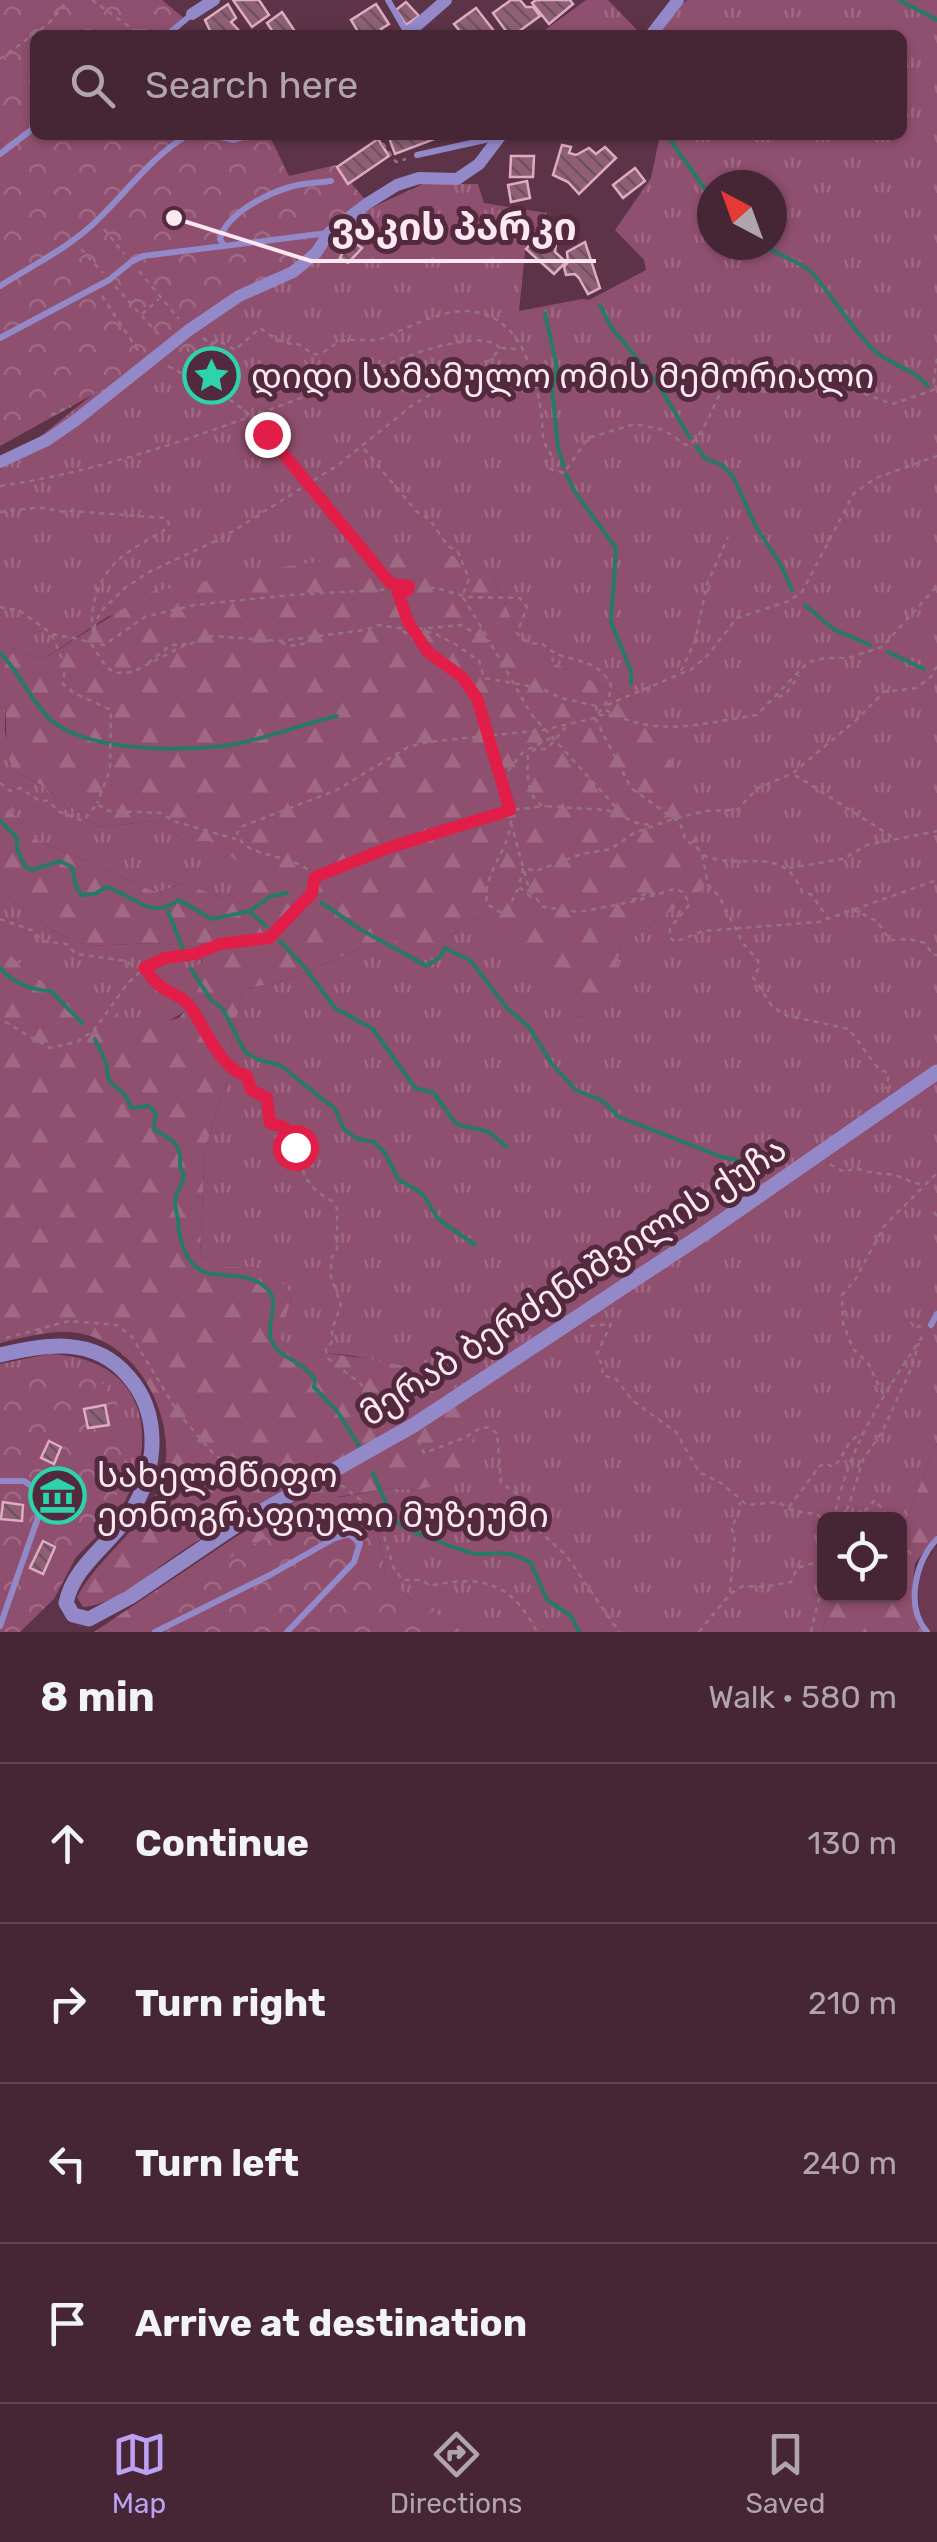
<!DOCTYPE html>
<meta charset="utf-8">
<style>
:root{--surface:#462635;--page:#4d2e3d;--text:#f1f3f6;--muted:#b0a5ad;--line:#5e4350;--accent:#bca0f2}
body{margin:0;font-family:Rubik,"Noto Sans Georgian",sans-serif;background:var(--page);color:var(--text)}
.controls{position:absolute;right:30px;bottom:30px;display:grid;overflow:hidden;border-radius:15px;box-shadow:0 2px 8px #0004}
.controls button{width:90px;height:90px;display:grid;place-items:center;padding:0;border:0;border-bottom:2px solid var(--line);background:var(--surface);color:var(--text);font:50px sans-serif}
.compass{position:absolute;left:697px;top:170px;width:90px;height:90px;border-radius:50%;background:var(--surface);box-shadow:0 2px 8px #0004;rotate:319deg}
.stop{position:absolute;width:30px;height:30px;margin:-22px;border:8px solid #e11d48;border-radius:50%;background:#fff}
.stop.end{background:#e11d48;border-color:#fff;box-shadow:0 2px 10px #0008}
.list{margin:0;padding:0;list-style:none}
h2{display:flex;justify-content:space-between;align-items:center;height:130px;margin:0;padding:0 40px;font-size:42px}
h2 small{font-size:32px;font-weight:400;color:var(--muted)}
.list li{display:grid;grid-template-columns:65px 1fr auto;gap:30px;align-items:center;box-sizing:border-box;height:160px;padding:0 40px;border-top:2px solid var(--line)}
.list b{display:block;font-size:38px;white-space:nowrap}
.list em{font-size:32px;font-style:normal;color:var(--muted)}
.icon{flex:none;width:55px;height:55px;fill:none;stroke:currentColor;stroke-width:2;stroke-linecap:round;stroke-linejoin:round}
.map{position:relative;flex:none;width:937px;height:1632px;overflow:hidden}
.search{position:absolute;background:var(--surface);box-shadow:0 2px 8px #0004;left:30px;right:30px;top:30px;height:110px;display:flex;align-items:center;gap:25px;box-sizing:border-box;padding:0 35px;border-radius:15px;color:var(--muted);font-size:38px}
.sheet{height:770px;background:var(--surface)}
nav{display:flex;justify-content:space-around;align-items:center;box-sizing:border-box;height:140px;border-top:2px solid var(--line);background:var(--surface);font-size:28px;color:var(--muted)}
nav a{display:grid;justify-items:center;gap:5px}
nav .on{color:var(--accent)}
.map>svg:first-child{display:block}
.built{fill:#6b3a52}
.grass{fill:url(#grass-tufts);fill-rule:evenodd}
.forest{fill:url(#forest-firs)}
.park{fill:url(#park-crowns)}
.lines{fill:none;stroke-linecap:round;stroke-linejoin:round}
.stream{stroke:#267b63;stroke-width:4}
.building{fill:url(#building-back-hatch);stroke:#dfabc1;stroke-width:2.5}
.path{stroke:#957282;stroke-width:2.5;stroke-dasharray:5 5;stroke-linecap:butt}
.service{stroke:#9389c9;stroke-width:6}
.minor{stroke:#9389c9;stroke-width:12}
.tertiary{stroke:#9389c9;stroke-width:15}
.route{stroke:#e11d48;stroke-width:12}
.labels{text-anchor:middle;stroke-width:10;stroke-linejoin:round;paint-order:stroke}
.poi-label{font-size:35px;fill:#fde7f0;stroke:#52293d;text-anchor:start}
.street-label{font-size:35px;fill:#fde7f0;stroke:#52293d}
.leader{fill:none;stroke:#fde7f0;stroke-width:4}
.callout-dot{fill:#fde7f0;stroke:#52293d;stroke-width:4}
.callout-label{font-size:38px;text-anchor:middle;font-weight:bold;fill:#fde7f0;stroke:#52293d;stroke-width:10;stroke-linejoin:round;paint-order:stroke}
</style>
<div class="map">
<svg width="937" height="1632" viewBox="0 0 937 1632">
<defs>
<pattern id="grass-tufts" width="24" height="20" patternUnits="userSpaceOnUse" patternTransform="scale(2.5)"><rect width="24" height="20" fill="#8f4f6e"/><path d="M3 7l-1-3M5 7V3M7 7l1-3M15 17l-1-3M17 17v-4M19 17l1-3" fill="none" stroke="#a06883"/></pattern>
<pattern id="forest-firs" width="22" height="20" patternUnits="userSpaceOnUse" patternTransform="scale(2.5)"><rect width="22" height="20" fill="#8f4f6e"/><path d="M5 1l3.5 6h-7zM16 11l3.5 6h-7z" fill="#a06883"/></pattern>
<pattern id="park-crowns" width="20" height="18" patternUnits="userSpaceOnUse" patternTransform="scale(2.5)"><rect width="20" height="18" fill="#8f4f6e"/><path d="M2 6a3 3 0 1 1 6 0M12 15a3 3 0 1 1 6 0" fill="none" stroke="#a06883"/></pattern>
<pattern id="building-back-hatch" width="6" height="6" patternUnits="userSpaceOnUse" patternTransform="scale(2.5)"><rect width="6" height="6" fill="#8f6075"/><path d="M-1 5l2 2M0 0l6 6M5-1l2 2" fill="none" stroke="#6e525e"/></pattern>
</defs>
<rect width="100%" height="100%" fill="#5d3347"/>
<path class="built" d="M937,1546V1632H929L920,1615L918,1583L921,1570Z"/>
<path class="grass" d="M586,0H608L642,35H547L545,30Z
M687,0H937V1443L900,1534V1520H824V1594L833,1595L822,1632H464L407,1596L386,1577L377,1530L335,1498L391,1488L418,1490L414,1370L355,1356L301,1350L279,1340L292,1295L253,1267H225L200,1255L205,1149L228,1077L231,1043L243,990L289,979L387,937L451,938L471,916L512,938L542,971L576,1018L609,1007L621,945L704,889L637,702L526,650L489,570L109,616L43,659L0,644V469L143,354L193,331L375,206L423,184H478L484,203L547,213L542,229L526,242L519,311L582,299L589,300L646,270L644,260L615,230L651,178L660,135H902V35H658L674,11ZM712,185H772V245H712Z
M0,698L5,701V732L14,771L39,784L99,827L154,821L186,841L209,840L263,880L224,898L182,883L158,893L33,838L0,797Z
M0,891L55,932L88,946L156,943L200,948C208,1011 178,1024 123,1031L96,999L40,980L0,947Z
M48,1354C152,1357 164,1448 113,1521L104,1520L109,1509L0,1477V1364Z"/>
<path class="forest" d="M426,545L489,570L526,650L637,702L689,792L704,889L621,945L609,1008L575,1018L542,971L512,938L471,916L451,938L424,953L387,937L289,979L243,990L231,1043L228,1077L205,1149L200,1255L225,1267H253L280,1281L292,1294L280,1340C321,1359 369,1353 411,1369C433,1377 455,1404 473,1419L475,1451L455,1479L418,1490L391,1488L337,1497L361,1517L147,1632H94L234,1538L318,1488L302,1479C260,1503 217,1527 176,1555C148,1574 118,1604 83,1607L77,1597C99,1556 141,1531 159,1488C183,1431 145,1348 83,1334C57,1328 25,1337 0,1343V947L40,980L96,999L117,1011L123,1031L179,1018L195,998L179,978L202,962L199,948L156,943L88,946L55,932L0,891V797L33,838L158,893L182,883L224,898L262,879L209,841H186L154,821L99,827L39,784L14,771L7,753L5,701L0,698V644L43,659L150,592L263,570Z
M937,1443V1535L915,1563L912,1591L917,1624L924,1632H822L833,1595L900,1594V1534Z"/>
<path class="park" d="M0,0H162L185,19L167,35H35V135H237L240,139L246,135H269L289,176L336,165L368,203L329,233L321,254L244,294L193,331L229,375L211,391L173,365L148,364L0,446Z
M53,1365L101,1382L117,1402L125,1439L122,1482L100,1533L76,1557L54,1599L20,1632H0V1370Z
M335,1498L377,1530L386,1577L407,1596L464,1632H126L214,1567Z"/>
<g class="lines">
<path class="stream" d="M899,0L937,20
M671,141L712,199
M765,245C778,257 800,260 812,273C833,295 853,332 876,352C893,366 914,369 928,386
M600,305L611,327L658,384L690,438
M545,313L557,368L552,388L558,448L564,467
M696,446L706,459L722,465L733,476L756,527L781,565L792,590
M566,474L575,492L616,548L611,622L631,671V684
M805,605L835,630L870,645
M888,652L924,669
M0,653C20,672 30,701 51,720C88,752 178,751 224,746C258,742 302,724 337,716
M0,820L17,838V848L25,867L32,870L60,861L72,867L76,887L82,895L95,894L106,887C135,895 149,921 179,900L212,919L250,911L271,896L287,893
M322,903L363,931L427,966L440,957L445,948L471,961L507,1008L529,1027L552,1064L576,1090L603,1101L619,1117L722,1157L763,1165
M168,911L183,949
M251,913L266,926
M280,941L306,969L335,1008L373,1029L415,1088L434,1093L456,1124L489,1132L507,1147
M0,968C14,984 31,990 51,991L82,1023
M191,969L211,1000L223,1009L245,1052L259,1060L280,1065L335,1109L344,1129L357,1139L374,1142L385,1153L398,1179L423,1194L438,1219L475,1245
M95,1039L106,1063L109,1081L124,1094L132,1108L149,1106L156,1113L154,1129C162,1136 176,1139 179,1151C182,1161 177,1165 184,1175C183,1185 178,1188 176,1197C173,1205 177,1212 178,1220C179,1242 187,1271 213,1274C230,1277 251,1274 265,1287C283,1302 265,1322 271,1339C277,1359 304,1360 315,1380L314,1387L337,1411L359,1446
M373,1473C380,1488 387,1511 398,1523C403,1529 469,1554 478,1554C503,1554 507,1549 531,1563L547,1600L571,1616L579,1632"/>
</g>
<path class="building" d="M233,0H259L269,15L252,27Z
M511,0H520L526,7H533L540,16L514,35H509L493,13Z
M536,0H570L573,4L549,24L532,3Z
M406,2L419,16L406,25L396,10Z
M228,4L236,18L231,22L243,35H212L205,20Z
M376,4L389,24L381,29L385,35H360L351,20Z
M476,8L494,31L488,35H463L454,24Z
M282,12L294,30L287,35H275L267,23Z
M388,135H436L437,138L395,154Z
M378,139L389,156L348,184L337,167Z
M562,145L571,147L569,153L576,155L589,148L596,154L605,147L616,158L579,194L568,182L553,175Z
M511,156H534L533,177H510Z
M635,168L645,181L623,198L613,185Z
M527,181L530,198L511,202L508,185Z
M542,231L556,243L555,252L566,262L554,274L526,249Z
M349,239L362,248L348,263L340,258Z
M585,242L600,288L588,294L579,278L575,274L566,275L564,267L568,262L567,252Z
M105,1405L109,1425L88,1428L84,1409Z
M49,1441L61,1447L54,1464L41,1458Z
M3,1502L23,1505L22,1521L1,1519Z
M43,1541L55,1547L43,1574L30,1568Z"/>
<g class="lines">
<path class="path" d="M92,0L134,30L158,31
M0,59L49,23L68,0
M377,135L396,162L406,159
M104,229L124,254
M81,249L103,273
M139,271L179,319
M115,286L160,336
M102,296L139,352
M142,314L159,299
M203,338L209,343L221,342L235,350L260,328C268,333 277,341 287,343C300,346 289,340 301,346C306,348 309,353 314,354C322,356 333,344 341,341C355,337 371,344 386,337C428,319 474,291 512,333C527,349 538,389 541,411C544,427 539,439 551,454L546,462L548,468L564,473L588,438L635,424L664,430L686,445L691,444C721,415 714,361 771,363L773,367L763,381L765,392L789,387L799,389L807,379H821L893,404L933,390L937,355
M210,344L223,352L229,382L228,393
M187,347L200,380
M501,348L518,349
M168,366C197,382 225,394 250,415L385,578L391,584L409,585L408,590L399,593C404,616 415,630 427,651
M51,415L71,406
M364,449L416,511L430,520L448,546L458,552L469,579L462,596L490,641
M0,486C112,470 222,427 328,388C368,373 407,353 449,344C465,341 488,336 500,348L492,359L414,404L338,465L222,538L151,571L126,587L100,612L93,631
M0,512C9,511 37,507 44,508C55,510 58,512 70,511L166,518L169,524L164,530C149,540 129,549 116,562C97,579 83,623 99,644L104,645L145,617L194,605L292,595L408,588H437L467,597L520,598L527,607L517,633C525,643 531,644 543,644C564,666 594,652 611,685L609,699L595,718L543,730L427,742L408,747L337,790L243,826L237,833C246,862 295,850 315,877L313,893L269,938L220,944L195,954L165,959L144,968L128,983L94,1030L77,1042L50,1048L0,1019
M0,607L20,611L52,634L83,640L92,645L106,667L116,673L133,672L181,647L213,636L280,641L365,630L378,625L434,633L455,644L479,661L484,678L540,688L561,698L601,707
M418,629L461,625L490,642L531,714L624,816
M403,631L462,677L477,698L529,889L543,907L579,912L636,901L674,889L683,892L690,904L670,928V937L675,942L703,931L819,922L937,880
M52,635L65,666L63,684L74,693L111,710L110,770L97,803
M281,642C293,650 309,642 321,636
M148,663L171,645L188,644
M681,671L695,641L707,584L728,537
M778,697L786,694L799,675
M607,705L692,669L708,655L737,618L789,601L802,592L854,493L876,478L937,456
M596,706L598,715H613
M606,710C656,739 703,723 757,715L808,662L825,658H848L882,647L937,586
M595,718L631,788L680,823L686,841L695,845L702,854L708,885L719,896L743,943L758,961L759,968L753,977L772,1006L785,1015L849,1029L877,1067L889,1074L886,1089
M566,727L547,749H535L528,756C527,774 526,796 543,806L607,810L637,823L651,825
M795,775L894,838
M502,779L523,752L551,738
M0,783L10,791L20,788L38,800L49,801L58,811L83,821L97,804L109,811L161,813L173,821L236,839
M507,801C524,840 481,866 487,904L500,912L508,909L518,889
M703,855C741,873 782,841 802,892L812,895L828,919
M789,868L843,859L867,845L937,831
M316,877L449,827L511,810L546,806
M531,897L519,887L523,868L536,871L581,854L611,849L634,833L673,819L706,811L737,810L758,788L793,773L856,720L884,692L916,688L931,677L937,666
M632,900L647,893L657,894
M853,910L877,921L890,940L908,939L925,943L933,955H937
M0,919L34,931L42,941L66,944L76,954L126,961C133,967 140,966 147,971C153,975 156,984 163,988C174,995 186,999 194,1011C206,1031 223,1070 247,1076L251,1090L267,1098L270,1123L284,1127L295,1138L305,1177L317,1192L332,1201L337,1209V1249L331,1259V1278L341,1304L332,1330V1342L326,1349L327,1357C349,1378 383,1391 382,1427
M830,1164L844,1172L856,1168C873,1175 886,1172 900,1177C911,1181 913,1184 926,1184
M934,1212L937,1216
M911,1322L915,1329L921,1325
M590,1326L611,1324L597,1354L603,1367L602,1375L616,1379L633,1401L676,1432L699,1472L721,1483L747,1505L778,1502L793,1511L816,1514L824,1520
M6,1338L69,1321L117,1325L132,1337L179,1414L212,1452L239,1474L262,1468L277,1479L288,1480
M883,1394L868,1363L853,1349L843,1323L842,1295L855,1280L884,1226L937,1173
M418,1440L424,1453L464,1438L482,1427L490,1428L497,1433L501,1483L528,1501L530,1523L566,1555L619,1632
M341,1485L377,1513L394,1569L403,1580H422L430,1586C482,1574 512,1583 537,1632
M789,1507L820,1466L825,1463L833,1467C846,1456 845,1439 863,1434
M846,1516L862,1514L875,1500L891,1520
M834,1520C846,1450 885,1392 924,1334
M844,1520L863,1460L883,1430L911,1369L919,1343
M358,1528L376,1514
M900,1533L903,1546L913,1556
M730,1592L735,1535L731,1528L738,1515L740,1502
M699,1632L730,1594L743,1586L763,1587L791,1582L797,1568L824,1560
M811,1632L824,1577"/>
<path class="service" d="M388,0L407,33
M167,35L191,15
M213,135L234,140L249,135
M0,154L35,127
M417,155L494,138
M224,246L220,239C226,214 266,194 290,187C303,183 318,183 331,181
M0,286C31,266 63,251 91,226C124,196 150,157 188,135
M0,338L109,280L131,262L143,256L328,233
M931,1325L937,1314
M0,1481H24L40,1492V1512L0,1626
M155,1632L270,1575L333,1539L349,1534L360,1543L354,1562L287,1632
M927,1632C905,1607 915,1561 937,1539"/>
<path class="minor" d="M192,14L214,0
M406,35L446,0
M651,35L678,0
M0,462L47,440L76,420L189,330L239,296L293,272L316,253L329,233L368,203L397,185L419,178L457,179L479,164L501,135"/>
<path class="tertiary" d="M0,1355C45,1344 94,1336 128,1376C165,1418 156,1481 123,1523C103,1549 73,1569 66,1603L73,1615L89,1619L130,1597L235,1526L414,1425L705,1233L937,1072"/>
</g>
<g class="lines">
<path class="route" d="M267,434L386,578L391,584L409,586L408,590L398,593L408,622L428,652L462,677L477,698L510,810L388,848L315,877L312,893L269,938L220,944L195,954L165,958L144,968C150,974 154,981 160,986C171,994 183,996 192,1009C205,1029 222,1070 247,1076L251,1090L267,1098L270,1123L284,1127L295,1138V1147"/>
</g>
<defs>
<symbol id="sight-ring" viewBox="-11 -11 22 22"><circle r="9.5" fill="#52293d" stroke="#2dd4ab" stroke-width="1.5"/><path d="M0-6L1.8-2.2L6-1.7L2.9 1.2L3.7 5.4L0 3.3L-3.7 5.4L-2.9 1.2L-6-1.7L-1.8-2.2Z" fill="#2dd4ab"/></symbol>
<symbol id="museum-ring" viewBox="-11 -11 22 22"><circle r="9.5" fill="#52293d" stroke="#2dd4ab" stroke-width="1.5"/><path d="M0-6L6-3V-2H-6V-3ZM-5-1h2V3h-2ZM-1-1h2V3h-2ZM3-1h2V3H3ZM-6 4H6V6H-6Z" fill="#2dd4ab"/></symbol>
</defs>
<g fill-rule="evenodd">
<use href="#sight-ring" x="180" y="344" width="63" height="63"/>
<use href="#museum-ring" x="26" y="1464" width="63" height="63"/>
</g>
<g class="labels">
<g class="poi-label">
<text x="251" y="388">დიდი სამამულო ომის მემორიალი</text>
<text x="97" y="1487">სახელმწიფო<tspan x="97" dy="40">ეთნოგრაფიული მუზეუმი</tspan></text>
</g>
<g class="street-label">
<text transform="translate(573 1281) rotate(-33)" y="12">მერაბ ბერძენიშვილის ქუჩა</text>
</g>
</g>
<path class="leader" d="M174 218L311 261H596"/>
<circle class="callout-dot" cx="174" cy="218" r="10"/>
<g class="callout-label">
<text x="454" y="240">ვაკის პარკი</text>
</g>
</svg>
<div class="controls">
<button><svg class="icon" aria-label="locate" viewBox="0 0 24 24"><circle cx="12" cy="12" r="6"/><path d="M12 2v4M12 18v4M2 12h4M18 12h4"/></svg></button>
</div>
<svg class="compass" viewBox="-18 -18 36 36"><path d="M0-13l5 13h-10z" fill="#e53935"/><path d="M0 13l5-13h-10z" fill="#b0a5ad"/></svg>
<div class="stop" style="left:295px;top:1147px"></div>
<div class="stop end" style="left:267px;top:434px"></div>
<div class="search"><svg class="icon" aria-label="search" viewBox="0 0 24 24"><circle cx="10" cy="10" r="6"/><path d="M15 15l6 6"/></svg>Search here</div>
</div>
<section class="sheet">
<h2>8 min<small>Walk · 580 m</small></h2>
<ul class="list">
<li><svg class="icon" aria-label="ahead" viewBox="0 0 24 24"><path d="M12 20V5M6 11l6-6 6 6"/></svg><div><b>Continue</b></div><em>130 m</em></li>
<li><svg class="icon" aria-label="right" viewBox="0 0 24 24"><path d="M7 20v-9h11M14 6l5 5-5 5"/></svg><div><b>Turn right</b></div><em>210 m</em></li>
<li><svg class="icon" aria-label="left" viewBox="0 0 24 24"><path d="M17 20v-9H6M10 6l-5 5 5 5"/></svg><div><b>Turn left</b></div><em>240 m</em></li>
<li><svg class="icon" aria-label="arrive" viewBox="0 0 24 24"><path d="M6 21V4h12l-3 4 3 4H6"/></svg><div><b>Arrive at destination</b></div></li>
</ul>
</section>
<nav>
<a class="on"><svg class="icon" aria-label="map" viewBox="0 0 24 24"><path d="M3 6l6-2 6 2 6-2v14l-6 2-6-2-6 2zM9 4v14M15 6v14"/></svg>Map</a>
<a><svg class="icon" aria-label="directions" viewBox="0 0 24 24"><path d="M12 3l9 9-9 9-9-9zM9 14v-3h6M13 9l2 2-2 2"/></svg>Directions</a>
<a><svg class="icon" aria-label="saved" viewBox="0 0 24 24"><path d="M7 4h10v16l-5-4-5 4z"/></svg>Saved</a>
</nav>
